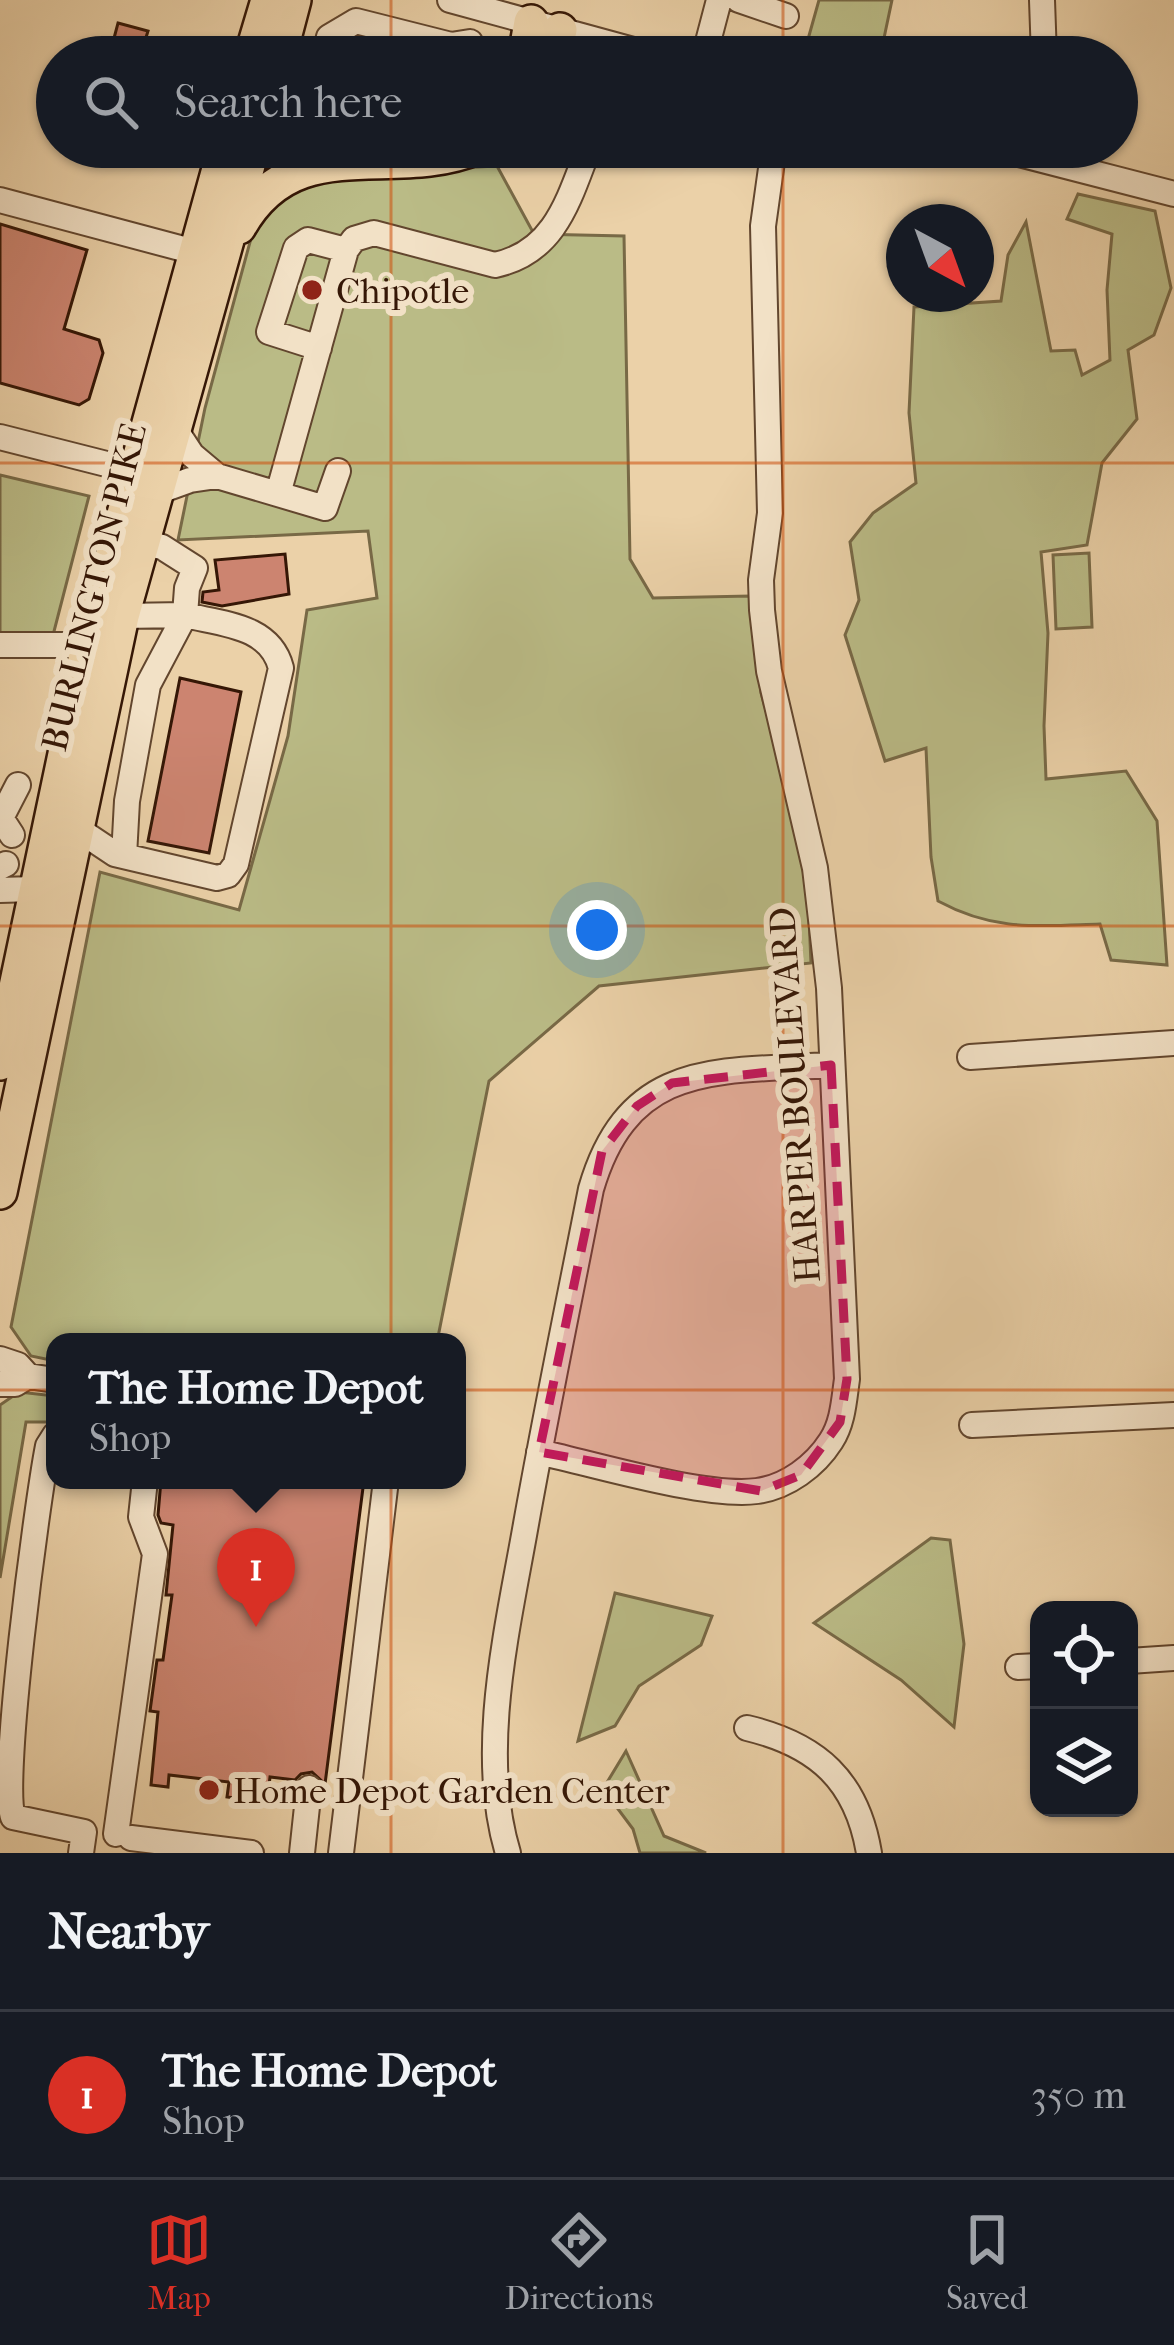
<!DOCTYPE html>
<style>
:root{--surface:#171b24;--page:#20242c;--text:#f1f3f6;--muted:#9ea1a6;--line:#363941;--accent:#d93025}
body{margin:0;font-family:"IM FELL French Canon",serif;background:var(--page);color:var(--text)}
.controls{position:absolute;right:36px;bottom:36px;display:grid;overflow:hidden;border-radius:24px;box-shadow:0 3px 9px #0004}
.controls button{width:108px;height:108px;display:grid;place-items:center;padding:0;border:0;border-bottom:3px solid var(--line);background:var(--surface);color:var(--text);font:60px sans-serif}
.compass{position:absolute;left:886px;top:204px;width:108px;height:108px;border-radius:50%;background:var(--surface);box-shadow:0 3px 9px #0004;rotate:139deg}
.you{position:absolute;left:597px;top:930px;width:42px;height:42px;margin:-30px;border:9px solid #fff;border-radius:50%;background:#1a73e8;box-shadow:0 0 0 18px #1a73e833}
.badge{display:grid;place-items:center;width:78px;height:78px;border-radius:50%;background:var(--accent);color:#fff;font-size:39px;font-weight:700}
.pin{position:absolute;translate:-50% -99px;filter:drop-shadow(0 3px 6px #0008)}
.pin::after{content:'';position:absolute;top:63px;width:42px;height:36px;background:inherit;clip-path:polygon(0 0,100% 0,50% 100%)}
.popup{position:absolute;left:46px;top:1333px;width:420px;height:156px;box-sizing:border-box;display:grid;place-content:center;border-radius:24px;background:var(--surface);filter:drop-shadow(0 3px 9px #0005);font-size:39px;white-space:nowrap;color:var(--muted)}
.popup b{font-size:45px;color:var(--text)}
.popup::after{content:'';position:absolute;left:50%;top:100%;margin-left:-24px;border:24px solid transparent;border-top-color:var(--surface)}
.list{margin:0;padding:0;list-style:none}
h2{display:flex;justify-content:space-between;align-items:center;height:156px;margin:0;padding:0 48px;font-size:51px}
h2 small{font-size:39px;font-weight:400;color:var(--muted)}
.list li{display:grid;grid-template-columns:78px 1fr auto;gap:36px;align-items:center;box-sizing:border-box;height:168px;padding:0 48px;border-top:3px solid var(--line)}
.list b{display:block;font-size:45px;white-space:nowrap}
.list p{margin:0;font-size:39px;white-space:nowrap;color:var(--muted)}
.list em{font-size:39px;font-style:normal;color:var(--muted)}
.icon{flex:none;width:66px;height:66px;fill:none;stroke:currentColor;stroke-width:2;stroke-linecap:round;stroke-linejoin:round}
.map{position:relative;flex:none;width:1174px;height:1853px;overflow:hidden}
.search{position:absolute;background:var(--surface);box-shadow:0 3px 9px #0004;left:36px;right:36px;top:36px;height:132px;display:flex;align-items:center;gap:30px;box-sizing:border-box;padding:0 42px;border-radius:66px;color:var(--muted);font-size:45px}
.sheet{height:324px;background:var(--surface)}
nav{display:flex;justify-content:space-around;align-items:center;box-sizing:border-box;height:168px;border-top:3px solid var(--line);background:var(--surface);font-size:33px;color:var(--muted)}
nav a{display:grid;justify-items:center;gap:6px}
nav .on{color:var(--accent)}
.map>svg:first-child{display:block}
.green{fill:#babb86;stroke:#786946;stroke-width:3}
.building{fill:#cc8470;stroke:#351706;stroke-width:3}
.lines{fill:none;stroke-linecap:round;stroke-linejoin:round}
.minor-casing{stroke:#62462e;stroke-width:28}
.highway-casing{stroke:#351706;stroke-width:38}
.minor{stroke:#f2e1c6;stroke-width:24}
.highway{stroke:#ebd1a8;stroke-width:33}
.marked{fill:#c2185b;fill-opacity:0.2;stroke:#c2185b;stroke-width:9;stroke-dasharray:24 15;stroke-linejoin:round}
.grid{fill:none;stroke:#cd4f0b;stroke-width:3;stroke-opacity:0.55}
.poi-dot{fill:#8f2418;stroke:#f2e1c6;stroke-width:4.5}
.labels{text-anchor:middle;stroke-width:12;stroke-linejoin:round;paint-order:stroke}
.poi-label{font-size:36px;fill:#351706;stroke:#f2e1c6;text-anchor:start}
.street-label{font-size:36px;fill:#351706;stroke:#f2e1c6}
</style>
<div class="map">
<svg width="1174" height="1853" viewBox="0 0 1174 1853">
<rect width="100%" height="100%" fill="#ebd1a8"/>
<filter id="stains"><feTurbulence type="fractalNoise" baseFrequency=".00167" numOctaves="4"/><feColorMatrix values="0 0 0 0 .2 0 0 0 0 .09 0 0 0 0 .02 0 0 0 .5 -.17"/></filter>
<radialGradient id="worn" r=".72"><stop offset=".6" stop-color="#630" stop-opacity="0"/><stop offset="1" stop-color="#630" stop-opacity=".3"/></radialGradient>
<path class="green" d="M819,0H892L880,57H803Z
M497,166L534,234L624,236L630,559L653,598L750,596L761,693L788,789L808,897L811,963L599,986L489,1081L437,1342H55V1361L31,1356L11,1327L100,872L239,910L288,736L307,610L377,598L368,531L178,540L205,408L253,231L289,192L336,174Z
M1078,194L1155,211L1171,288L1154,335L1128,350L1137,419L1102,463L1087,545L1041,552L1048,633L1044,726L1046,779L1126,771L1157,821L1167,965L1111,960L1100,924C1039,926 995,932 938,901L931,857L926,748L885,761L845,635L859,600L850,542L873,513L916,483L909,413L914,307L1001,301L1008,255L1026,222L1051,351L1075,350L1082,375L1110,360L1107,290L1112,234L1067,219Z
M0,475L89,496L51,643L0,644Z
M1089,553L1092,627L1056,629L1053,555Z
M19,1392L55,1396L51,1422H26L0,1578V1405Z
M931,1538L950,1540L964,1644L954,1727L901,1680L814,1623Z
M615,1593L712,1616L701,1645L639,1686L615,1726L578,1741Z
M626,1751L664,1836L706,1853H640L633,1829L603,1789Z"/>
<path class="building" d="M118,23L148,31L140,57H109Z
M366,41L417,53L416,57H353L356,47Z
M0,224L87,250L64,329L99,340L103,353L89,399L79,405L0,383Z
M285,554L289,594L222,606L202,602L203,592L219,590L215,560Z
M180,678L241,692L209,853L148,841Z
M161,1480H364L325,1784L312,1772L301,1774L295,1780L270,1777L267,1802L227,1797L229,1782L169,1775L168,1787L151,1785L158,1712L150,1711L157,1660H163L172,1595H166L173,1525L161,1523L158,1515Z"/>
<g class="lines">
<defs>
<path id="minor" d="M450,0L659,57
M739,0L786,16
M1042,0L1044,57
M324,57L329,37L356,21L451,45L470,42
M704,57L719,0
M992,147L1174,194
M0,200L195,252
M319,348L269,332L296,248L308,240L346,250
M0,437L134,471
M217,476L325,508L338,471
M154,493L190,480L217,476L192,455L173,426
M278,494L346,250L354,239L374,233L495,265C556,252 569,198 589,147
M122,616L185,615L187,588L195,568L162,547L140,542
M0,645H88
M76,828L115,854L217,878L228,875L236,864L281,668C270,625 222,624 185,615L148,685L127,801L124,856
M12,835L1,818L18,785
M0,867L6,864
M0,890L34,889
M970,1057L1174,1043
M0,1359L18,1365L28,1376
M0,1384H15L28,1376L55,1380
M972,1425L1174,1415
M55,1435L48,1446C37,1502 0,1781 13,1817L84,1832L81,1853
M539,1452C593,1464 706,1498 757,1491C787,1487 815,1466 831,1441C843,1423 844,1400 847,1379L829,988L815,868L769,671L762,610L761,580L770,513L763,226L774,147
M1129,1661L1174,1658
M1018,1667L1039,1666
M747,1728C818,1745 857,1781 869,1853
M116,1834L155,1554L141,1517L145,1480
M131,1838L251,1853
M302,1853L309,1788
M341,1853L386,1480
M508,1853C477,1751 508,1627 526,1524C546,1412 569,1301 591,1189C629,1059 718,1072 831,1065"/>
<path id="highway" d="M251,57L268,0
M279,57L294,0
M525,57L531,22
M538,57L560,30
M239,227C295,127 393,183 477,147
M0,1063L88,645L225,147
M0,1192L122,616L253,147"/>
</defs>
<use href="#minor" class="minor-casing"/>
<use href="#highway" class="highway-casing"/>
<use href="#minor" class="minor"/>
<use href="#highway" class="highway"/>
</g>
<path class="marked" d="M831,1065L847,1379L840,1422L801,1475L761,1491L539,1452L602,1151L637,1106L672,1083Z"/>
<path class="grid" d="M391,0V57M783,0V57M391,147V1853M783,147V1853M0,463H1174M0,926H1174M0,1390H1174"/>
<g class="poi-dot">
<circle cx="312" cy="290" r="12"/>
<circle cx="209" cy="1790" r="12"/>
</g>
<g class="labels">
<g class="poi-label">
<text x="336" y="303">Chipotle</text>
<text x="233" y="1803">Home Depot Garden Center</text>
</g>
<g class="street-label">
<text transform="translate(93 587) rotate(-76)" y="13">BURLINGTON PIKE</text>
<text transform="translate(794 1095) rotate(-94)" y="13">HARPER BOULEVARD</text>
</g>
</g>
<rect width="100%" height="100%" filter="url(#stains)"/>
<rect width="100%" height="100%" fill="url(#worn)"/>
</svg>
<div class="controls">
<button><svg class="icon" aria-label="locate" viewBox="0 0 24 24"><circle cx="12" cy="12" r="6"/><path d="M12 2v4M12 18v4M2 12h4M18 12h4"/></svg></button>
<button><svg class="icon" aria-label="layers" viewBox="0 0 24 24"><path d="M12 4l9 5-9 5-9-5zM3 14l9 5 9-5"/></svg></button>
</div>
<svg class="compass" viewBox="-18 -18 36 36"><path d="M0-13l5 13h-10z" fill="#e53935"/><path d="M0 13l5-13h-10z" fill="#9ea1a6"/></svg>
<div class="you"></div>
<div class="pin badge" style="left:256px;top:1627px">1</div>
<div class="popup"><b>The Home Depot</b>Shop</div>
<div class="search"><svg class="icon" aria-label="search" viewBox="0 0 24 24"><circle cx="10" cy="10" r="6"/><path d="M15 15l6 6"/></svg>Search here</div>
</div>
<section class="sheet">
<h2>Nearby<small></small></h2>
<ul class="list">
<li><span class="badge">1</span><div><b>The Home Depot</b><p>Shop</p></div><em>350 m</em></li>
</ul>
</section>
<nav>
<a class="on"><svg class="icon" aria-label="map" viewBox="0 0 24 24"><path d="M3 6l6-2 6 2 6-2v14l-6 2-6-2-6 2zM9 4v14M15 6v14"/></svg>Map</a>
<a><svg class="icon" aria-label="directions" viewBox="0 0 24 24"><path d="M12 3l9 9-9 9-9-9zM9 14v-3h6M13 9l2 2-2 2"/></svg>Directions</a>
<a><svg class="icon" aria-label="saved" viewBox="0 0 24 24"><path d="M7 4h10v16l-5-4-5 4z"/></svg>Saved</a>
</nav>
